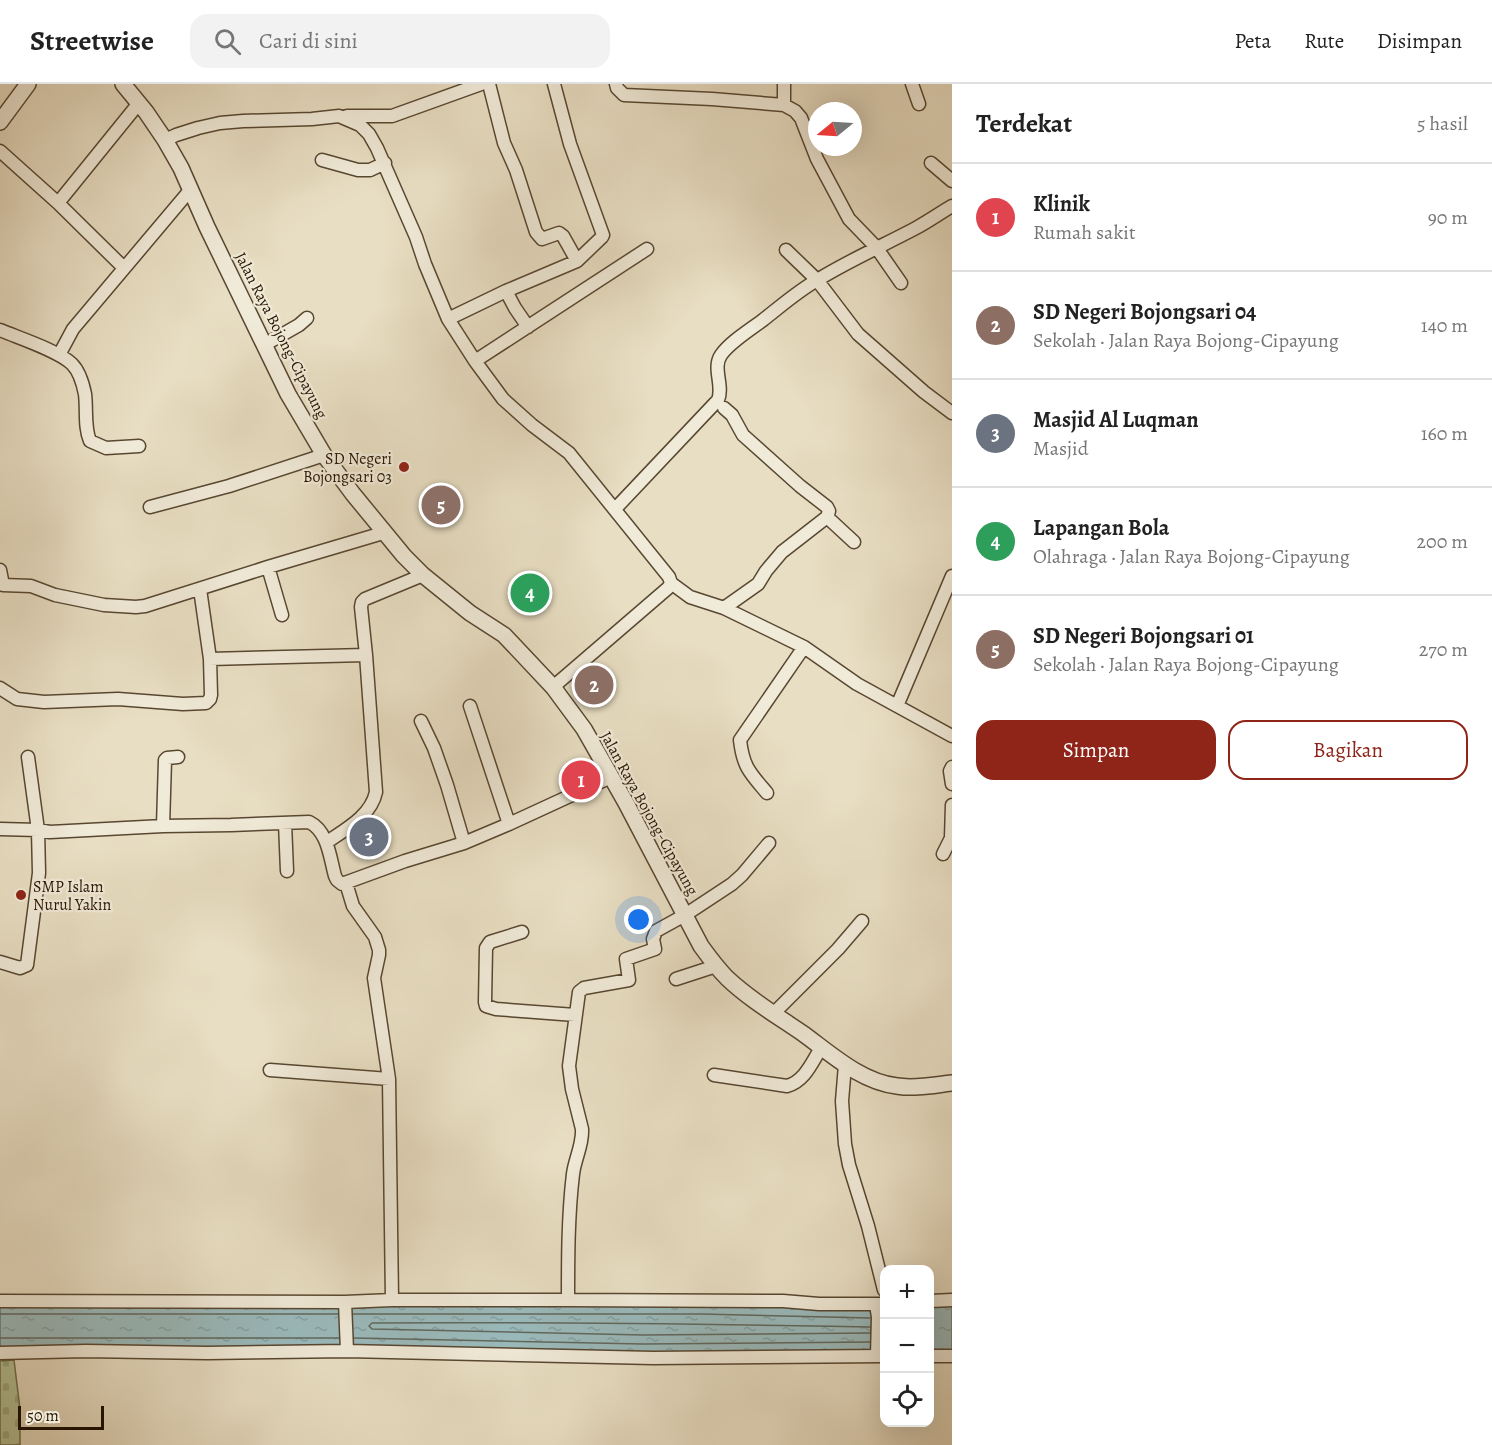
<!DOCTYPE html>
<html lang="id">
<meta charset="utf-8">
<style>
:root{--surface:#fff;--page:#f2f2f2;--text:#222;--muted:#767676;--line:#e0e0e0;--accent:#8f2418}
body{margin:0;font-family:Alegreya,serif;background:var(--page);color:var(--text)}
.controls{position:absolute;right:18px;bottom:18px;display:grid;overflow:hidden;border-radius:12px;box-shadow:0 6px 24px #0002}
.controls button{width:54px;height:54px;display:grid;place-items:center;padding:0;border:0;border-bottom:2px solid var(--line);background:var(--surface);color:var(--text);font:30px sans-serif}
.compass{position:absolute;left:808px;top:18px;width:54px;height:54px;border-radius:50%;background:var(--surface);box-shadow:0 6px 24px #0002;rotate:252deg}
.scale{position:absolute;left:18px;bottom:15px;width:86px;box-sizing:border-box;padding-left:6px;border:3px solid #281500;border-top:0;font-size:16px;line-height:21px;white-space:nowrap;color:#281500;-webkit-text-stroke:4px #f0ead8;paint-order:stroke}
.you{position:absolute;left:639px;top:836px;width:21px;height:21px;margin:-15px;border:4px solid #fff;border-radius:50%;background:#1a73e8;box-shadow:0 0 0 9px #1a73e833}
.badge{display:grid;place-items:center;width:39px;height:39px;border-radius:50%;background:var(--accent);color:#fff;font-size:20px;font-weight:700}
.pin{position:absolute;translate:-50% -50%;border:3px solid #fff;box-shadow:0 2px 6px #0006}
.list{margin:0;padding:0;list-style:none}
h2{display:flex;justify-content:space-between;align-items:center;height:78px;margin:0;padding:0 24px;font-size:26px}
h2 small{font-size:20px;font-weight:400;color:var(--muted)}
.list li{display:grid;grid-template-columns:39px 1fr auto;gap:18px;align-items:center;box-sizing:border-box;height:108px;padding:0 24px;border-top:2px solid var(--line)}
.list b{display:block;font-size:22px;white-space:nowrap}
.list p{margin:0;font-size:20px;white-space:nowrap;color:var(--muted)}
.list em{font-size:20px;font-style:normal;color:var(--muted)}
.actions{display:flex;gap:12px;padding:18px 24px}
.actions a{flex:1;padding:14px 0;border:2px solid var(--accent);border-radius:18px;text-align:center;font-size:21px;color:var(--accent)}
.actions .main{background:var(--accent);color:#fff}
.icon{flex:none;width:33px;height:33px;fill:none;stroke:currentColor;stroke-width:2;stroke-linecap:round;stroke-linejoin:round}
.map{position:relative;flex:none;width:952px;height:1361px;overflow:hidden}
header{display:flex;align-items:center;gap:36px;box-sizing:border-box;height:84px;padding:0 30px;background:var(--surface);border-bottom:2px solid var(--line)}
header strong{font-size:28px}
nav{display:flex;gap:33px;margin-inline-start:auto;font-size:21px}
.search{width:420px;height:54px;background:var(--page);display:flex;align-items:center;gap:15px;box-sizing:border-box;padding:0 21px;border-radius:18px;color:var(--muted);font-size:22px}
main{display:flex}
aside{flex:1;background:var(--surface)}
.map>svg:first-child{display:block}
.cemetery{fill:url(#cemetery-stones);stroke:#6e6c4b;stroke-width:1.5}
.water{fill:url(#water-ripples);stroke:#6c7871;stroke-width:1.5}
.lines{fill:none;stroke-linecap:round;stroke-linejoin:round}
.shore{stroke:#61685e;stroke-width:1.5}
.minor-casing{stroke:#584731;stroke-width:15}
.tertiary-casing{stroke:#584731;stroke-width:18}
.minor{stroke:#f0ead8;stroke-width:12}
.tertiary{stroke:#f0ead8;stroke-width:15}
.poi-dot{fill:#8f2418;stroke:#f0ead8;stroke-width:2}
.labels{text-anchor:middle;stroke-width:4.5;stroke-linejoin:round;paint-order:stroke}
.street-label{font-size:16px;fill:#281500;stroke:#f0ead8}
.poi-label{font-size:16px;fill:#281500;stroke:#f0ead8;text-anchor:end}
</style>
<header>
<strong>Streetwise</strong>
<div class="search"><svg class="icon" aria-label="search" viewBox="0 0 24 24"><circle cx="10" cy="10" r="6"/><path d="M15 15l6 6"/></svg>Cari di sini</div>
<nav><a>Peta</a><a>Rute</a><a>Disimpan</a></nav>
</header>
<main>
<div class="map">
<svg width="952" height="1361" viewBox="0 0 952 1361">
<defs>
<pattern id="cemetery-stones" width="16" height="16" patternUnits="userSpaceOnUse" patternTransform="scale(1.5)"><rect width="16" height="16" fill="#b3c296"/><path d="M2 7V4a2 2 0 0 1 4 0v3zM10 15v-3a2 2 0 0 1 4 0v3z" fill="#9aa680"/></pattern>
<pattern id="water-ripples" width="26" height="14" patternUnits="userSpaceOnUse" patternTransform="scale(1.5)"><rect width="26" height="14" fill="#9ababc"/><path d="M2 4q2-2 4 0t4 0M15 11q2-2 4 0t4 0" fill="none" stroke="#859fa0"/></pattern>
</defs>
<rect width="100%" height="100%" fill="#e8dec3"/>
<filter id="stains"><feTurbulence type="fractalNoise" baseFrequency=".00333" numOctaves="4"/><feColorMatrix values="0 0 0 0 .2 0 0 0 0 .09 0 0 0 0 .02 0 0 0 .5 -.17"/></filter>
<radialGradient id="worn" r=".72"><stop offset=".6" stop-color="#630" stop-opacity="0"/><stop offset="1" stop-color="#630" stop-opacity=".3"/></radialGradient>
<path class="cemetery" d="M14,1276L20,1325V1361H0V1277Z"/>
<path class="water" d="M0,1217L884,1220V1272L0,1267Z
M930,1218H952V1268L930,1270Z"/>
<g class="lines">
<path class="shore" d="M0,1230H338
M353,1230H701L870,1234
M870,1249L643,1251L372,1245L369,1242L372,1239C538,1238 704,1240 870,1243
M0,1254H339
M354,1254L643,1260L870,1258"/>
<defs>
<path id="minor" d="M489,0L504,59L516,86L536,148L542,155L559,149L563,152L577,177
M616,0L617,4L624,11L712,15L784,21L795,27L801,34L817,75L849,135L876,163L901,199
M784,0V21
M912,0L919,20
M347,32H392L481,0
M165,56L176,51L198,44L220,39L243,37L312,35L339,32L360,41L369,50L377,64L416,153L425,180L448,235L475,277L503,315L532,341L569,369L669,493L671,499L668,504L553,603
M0,67L58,119L124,184
M322,76L358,86H370L385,79
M931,79L952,97
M58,119L139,19
M786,166L817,196L858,250L924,308L952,329
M506,207L515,224L528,243
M448,235L506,207L577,177L602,153L603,151L570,60L554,0
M0,246C19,254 59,267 72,280C80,288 83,300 85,310C87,326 84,343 90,357L106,364L139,362
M264,261L299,241L307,234
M59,271L73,245L191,105
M475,277L647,165
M150,423L229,402L324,371
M615,425L718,316C724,302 712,284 721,271C730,258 750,246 763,236C781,222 799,206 819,195C850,176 884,161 916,144C929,137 940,129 952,122
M827,433L854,458
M268,483L282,531
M0,486L3,501L31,502L55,511L104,521L136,523L145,522L268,483L383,449
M671,499L690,513L724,524L804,563L857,600L952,652
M724,524L758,500L766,487L782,468L827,433L829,427L827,423L800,402L743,351L732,331L724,324
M210,575L366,571L361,523L362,518L365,515L423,491
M0,604L17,615L44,618L118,615L183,620L206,619L210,615L211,611L210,575L200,505
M470,622L509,740
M897,622L952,492
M421,637L434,664L447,701L464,759
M952,683L950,687L952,700
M767,709C750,689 743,683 740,656L804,563
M285,739L287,787
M163,742L165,676L167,674L178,673
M0,745L38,746L50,748L163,742L231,741L309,738C328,747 330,774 335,792L337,796L342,800L405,777L464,759L509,740L611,693
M327,758C346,745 371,732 376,708L366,571
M943,770L951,754L952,721
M346,799L353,822L375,853L379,866V871L374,894L389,995L392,1216
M522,848L490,858L486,864L485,918L486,922L496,925L575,931
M0,878L20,884L27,881L39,789L38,746L28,673
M676,895L716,882
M773,930L838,865L862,837
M845,981L842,1017L845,1060L849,1081L868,1142L884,1206
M270,986L389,995
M714,991L787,1002C805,997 812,978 821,964
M568,1216C568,1174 568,1132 573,1090C575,1074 583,1061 582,1045L572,1005L569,982L579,908L584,904L629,896L626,875L655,865L653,855L656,847L685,831L732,800L742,791L769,759
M0,1217L345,1218L392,1216H568L783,1217L819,1220H884
M930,1217L952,1216
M345,1218L347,1267
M876,1220L878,1233L877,1272
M0,1269L86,1267L207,1269L347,1267L653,1274L884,1272
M930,1272H952"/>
<path id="tertiary" d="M123,0L146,28L165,56L181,84L207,143L288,310L324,371L353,410L404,472L423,491L470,529L504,551L553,603L584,645L592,659L626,719L701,862C709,873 717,884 727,894C750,916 779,933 805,951C832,971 862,998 897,1002C915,1005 934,1001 952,999
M0,38L28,0"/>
</defs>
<use href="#minor" class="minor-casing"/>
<use href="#tertiary" class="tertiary-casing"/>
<use href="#minor" class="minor"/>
<use href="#tertiary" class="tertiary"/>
</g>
<g class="poi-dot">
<circle cx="404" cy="383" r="6"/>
<circle cx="21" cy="811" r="6"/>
</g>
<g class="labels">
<g class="street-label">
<text transform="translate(282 251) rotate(63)" y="6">Jalan Raya Bojong-Cipayung</text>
<text transform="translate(650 729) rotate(61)" y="6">Jalan Raya Bojong-Cipayung</text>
</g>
<g class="poi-label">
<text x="392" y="380">SD Negeri<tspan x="392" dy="18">Bojongsari 03</tspan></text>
<text x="33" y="808" text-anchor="start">SMP Islam<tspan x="33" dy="18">Nurul Yakin</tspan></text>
</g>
</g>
<rect width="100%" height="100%" filter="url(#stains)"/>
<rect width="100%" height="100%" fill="url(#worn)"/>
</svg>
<div class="controls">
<button>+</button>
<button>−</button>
<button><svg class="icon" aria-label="locate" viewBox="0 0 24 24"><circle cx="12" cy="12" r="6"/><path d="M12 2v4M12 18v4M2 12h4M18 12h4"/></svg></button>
</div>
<svg class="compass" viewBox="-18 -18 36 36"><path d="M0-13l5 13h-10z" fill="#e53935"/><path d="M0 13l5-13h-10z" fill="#767676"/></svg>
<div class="scale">50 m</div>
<div class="you"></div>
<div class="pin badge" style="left:581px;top:696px;background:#e0444e">1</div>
<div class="pin badge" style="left:594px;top:601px;background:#8d6e63">2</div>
<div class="pin badge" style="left:369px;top:753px;background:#6b7280">3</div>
<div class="pin badge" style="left:530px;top:509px;background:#2e9e5b">4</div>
<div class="pin badge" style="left:441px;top:421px;background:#8d6e63">5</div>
</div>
<aside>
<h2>Terdekat<small>5 hasil</small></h2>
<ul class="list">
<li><span class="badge" style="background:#e0444e">1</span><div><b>Klinik</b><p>Rumah sakit</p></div><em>90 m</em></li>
<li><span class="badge" style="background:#8d6e63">2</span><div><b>SD Negeri Bojongsari 04</b><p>Sekolah · Jalan Raya Bojong-Cipayung</p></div><em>140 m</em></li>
<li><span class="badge" style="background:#6b7280">3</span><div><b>Masjid Al Luqman</b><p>Masjid</p></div><em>160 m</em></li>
<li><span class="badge" style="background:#2e9e5b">4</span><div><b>Lapangan Bola</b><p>Olahraga · Jalan Raya Bojong-Cipayung</p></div><em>200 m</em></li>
<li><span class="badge" style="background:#8d6e63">5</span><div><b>SD Negeri Bojongsari 01</b><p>Sekolah · Jalan Raya Bojong-Cipayung</p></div><em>270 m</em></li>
</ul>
<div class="actions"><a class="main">Simpan</a><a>Bagikan</a></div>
</aside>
</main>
